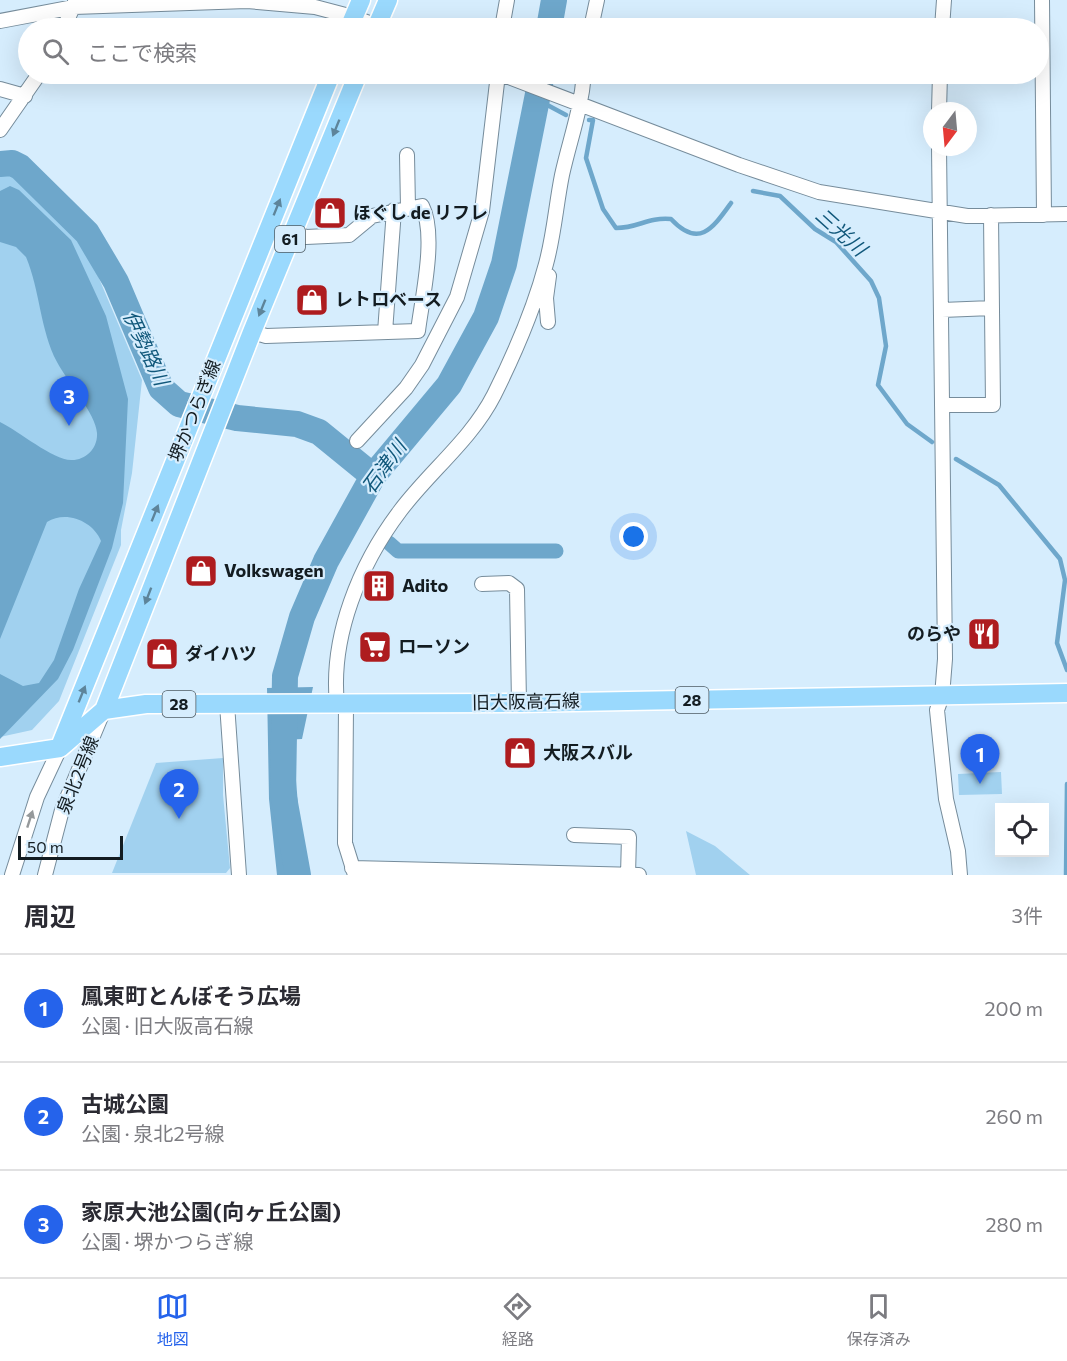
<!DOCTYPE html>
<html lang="ja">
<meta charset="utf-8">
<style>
:root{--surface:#fff;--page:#f2f2f3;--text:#2b2b33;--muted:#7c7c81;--line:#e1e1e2;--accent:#2563eb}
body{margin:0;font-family:Commissioner,"Noto Sans JP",sans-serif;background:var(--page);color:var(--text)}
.controls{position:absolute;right:18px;bottom:18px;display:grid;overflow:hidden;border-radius:0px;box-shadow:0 6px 24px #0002}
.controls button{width:54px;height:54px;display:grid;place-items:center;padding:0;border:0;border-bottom:2px solid var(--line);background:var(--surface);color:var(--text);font:30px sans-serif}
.compass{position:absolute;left:923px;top:102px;width:54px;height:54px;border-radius:50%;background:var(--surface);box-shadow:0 6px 24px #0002;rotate:196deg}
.scale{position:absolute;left:18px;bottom:15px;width:105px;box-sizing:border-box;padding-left:6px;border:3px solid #131c21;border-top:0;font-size:16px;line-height:21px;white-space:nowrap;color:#131c21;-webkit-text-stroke:4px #d6edfd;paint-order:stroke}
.you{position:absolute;left:634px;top:537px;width:21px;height:21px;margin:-15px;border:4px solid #fff;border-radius:50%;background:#1a73e8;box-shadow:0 0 0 9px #1a73e833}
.badge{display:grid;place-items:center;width:39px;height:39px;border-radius:50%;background:var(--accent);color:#fff;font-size:20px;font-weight:700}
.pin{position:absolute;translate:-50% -50px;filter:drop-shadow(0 2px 3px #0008)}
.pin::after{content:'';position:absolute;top:32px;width:21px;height:18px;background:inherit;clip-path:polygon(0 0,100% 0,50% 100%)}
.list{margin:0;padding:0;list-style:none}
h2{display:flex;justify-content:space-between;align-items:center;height:78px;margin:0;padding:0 24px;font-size:26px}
h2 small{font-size:20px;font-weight:400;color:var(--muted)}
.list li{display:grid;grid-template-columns:39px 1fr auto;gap:18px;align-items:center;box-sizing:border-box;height:108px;padding:0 24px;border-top:2px solid var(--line)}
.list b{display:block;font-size:22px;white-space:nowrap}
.list p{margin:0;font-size:20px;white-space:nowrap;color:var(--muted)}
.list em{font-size:20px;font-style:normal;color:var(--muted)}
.icon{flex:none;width:33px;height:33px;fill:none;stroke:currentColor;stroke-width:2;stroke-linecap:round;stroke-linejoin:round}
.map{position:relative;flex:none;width:1067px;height:875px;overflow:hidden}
.search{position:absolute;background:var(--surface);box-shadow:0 6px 24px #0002;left:18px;right:18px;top:18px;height:66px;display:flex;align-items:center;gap:15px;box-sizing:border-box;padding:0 21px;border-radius:33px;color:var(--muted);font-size:22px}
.sheet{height:402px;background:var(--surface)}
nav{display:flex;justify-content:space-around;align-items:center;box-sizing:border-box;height:84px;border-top:2px solid var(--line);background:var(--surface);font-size:16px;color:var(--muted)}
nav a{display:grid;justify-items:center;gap:3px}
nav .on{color:var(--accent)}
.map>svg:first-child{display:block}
.green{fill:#a1d1ef}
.water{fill:#6ea7cb}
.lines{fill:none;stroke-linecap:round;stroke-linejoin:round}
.stream{stroke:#6ea7cb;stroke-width:4.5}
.canal{stroke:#6ea7cb;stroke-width:15}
.river{stroke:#6ea7cb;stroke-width:26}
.minor-casing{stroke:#768c9b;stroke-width:16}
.major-casing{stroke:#fff;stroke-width:21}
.minor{stroke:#fff;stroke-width:14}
.major{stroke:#9ad9fd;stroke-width:18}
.oneway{fill:#5d849a}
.oneway2{fill:#95999b}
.labels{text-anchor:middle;stroke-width:4.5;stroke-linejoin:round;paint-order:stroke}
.shield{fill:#d6edfd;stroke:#4e5b63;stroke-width:1.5}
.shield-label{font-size:16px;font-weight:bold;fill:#131c21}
.poi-label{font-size:18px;font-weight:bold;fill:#131c21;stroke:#d6edfd;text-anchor:start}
.street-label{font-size:18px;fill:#131c21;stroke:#d6edfd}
.water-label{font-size:20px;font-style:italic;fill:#11587b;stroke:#d6edfd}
</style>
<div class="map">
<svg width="1067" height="875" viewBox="0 0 1067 875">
<rect width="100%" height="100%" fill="#d6edfd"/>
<path class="green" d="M4,175H13L25,185L76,237L98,276L142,380L132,473L121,530V545L111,570L59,701L32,730L0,737V176Z
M223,758V795L230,868L226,873H112L156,763Z
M1001,772L1002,794L959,795L958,774Z
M686,831L715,846L750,875H696Z"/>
<path class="water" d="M10,186L19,190L71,240L106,316L128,399L123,503L112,548L73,650L58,679L0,739V674L23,686L39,683L54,660L79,589L101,541C93,521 66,510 47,522L0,639V422C19,431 54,461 72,460C86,460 98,448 97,433C96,414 67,381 57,362C40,330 40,290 26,257L16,247L0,242V191Z
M313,687L302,739L283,740L279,744L281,747V777L285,783L296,780L298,805L285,809L287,820L300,825L309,875H277L269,799L267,688Z"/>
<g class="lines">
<path class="stream" d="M538,100L566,115
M589,120H593L586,158L603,209L616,228C639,228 647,217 671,219C699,249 713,228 731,203
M753,191L780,196L815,229L836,242L871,281L879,298L886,346L878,385L907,424L932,442
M956,459L999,485L1060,559L1065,580L1057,643L1067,670
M1066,875L1067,784"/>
<path class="canal" d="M389,543L398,551H556"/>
<path class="river" d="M549,28L554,0
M0,164L12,163L20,167L87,233L116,282L161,388L179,404L237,418L297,424L319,432L373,476
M298,875L283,792L285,676L302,617L326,561L373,476L449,385L486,317L504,264L542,74"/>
<defs>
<path id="minor" d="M1042,0L1044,215
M0,21L74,7L247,1L315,7L353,17L383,28
M64,28L75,2
M502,28L507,0
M591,28L597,0
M942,28L944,0
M501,74L739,165L819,192L967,216L1067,214
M0,89L25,96
M939,111L940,74
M0,130L39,74
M939,147L945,659L942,696L937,710L946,799L958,851L960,875
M407,155L408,208
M942,310L992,308
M548,322L546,298L549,276
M252,332L266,336L418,331C422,298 437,235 422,206L372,216L349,235L306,237L293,233
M385,332L394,210
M943,405H993L991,215
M357,441L406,388L422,365L457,297L482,211L498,74
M482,584L509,583L517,589L519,703
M227,704L239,875
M337,704C330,636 360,564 400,511C430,471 471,440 494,395C515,353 534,309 546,264C554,235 556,205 562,175C570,139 581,111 584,74
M346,705L345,843L355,875
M574,835L629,837L628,875
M352,868L639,875
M12,875L37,797L60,748
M45,875L62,810L103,712"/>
<path id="major" d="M349,28L361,0
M376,28L388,0
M104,710L252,332L358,74
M61,744L331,74
M0,757L60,748L104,710L146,704L519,703L1067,693"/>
</defs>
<use href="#minor" class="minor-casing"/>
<use href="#major" class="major-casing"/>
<use href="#minor" class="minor"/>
<use href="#major" class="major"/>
</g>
<defs><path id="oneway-solid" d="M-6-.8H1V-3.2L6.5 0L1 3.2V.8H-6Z" transform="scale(1.5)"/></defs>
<g class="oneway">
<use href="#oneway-solid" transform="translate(336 128) rotate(112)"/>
<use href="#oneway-solid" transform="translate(277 207) rotate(-68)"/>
<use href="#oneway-solid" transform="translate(262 308) rotate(112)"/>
<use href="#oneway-solid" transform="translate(155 513) rotate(-68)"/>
<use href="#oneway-solid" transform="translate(148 596) rotate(111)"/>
<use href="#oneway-solid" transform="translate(82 694) rotate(-68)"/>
</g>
<use class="oneway2" href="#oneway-solid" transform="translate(30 819) rotate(-72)"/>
<defs>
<symbol id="shop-square" viewBox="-11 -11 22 22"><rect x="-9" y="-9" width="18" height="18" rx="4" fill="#ae1c1f" stroke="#d6edfd"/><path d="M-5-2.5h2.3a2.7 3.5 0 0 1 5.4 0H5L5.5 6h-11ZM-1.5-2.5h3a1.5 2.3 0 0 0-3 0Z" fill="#fff"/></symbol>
<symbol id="building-square" viewBox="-11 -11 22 22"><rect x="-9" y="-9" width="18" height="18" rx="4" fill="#ae1c1f" stroke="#d6edfd"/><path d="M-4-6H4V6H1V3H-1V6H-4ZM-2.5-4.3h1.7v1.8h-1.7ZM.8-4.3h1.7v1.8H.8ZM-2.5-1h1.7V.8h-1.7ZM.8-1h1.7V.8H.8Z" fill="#fff"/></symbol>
<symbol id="restaurant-square" viewBox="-11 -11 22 22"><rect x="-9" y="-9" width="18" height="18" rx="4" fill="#ae1c1f" stroke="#d6edfd"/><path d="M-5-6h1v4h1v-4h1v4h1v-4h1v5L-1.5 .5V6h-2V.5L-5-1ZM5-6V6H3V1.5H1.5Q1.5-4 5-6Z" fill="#fff"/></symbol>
<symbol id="supermarket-square" viewBox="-11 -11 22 22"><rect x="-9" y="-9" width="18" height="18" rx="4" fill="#ae1c1f" stroke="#d6edfd"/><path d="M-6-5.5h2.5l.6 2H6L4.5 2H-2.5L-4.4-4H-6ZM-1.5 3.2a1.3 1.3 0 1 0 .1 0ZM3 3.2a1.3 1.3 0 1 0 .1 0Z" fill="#fff"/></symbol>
</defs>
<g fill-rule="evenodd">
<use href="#shop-square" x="311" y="194" width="38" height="38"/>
<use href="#shop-square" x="293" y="281" width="38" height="38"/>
<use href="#shop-square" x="182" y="552" width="38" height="38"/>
<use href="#building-square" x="360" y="567" width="38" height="38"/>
<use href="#restaurant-square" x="965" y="615" width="38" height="38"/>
<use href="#supermarket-square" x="356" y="628" width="38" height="38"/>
<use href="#shop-square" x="143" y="635" width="38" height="38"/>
<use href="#shop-square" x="501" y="734" width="38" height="38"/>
</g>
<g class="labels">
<g class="shield">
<rect x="275" y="226" width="30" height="26" rx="4.5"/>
<rect x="675.5" y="687" width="33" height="26" rx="4.5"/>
<rect x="162.5" y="691" width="33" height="26" rx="4.5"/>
</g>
<g class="shield-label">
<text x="290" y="245">61</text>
<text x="692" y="706">28</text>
<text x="179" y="710">28</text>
</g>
<g class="poi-label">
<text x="353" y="219">ほぐし de リフレ</text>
<text x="335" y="306">レトロベース</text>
<text x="224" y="577">Volkswagen</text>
<text x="402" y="592">Adito</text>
<text x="961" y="640" text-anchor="end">のらや</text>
<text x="398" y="653">ローソン</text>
<text x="185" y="660">ダイハツ</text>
<text x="543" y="759">大阪スバル</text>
</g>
<g class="street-label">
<text transform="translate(195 411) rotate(-68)" y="6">堺かつらぎ線</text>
<text transform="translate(526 702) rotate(-1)" y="6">旧大阪高石線</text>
<text transform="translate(78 775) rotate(-68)" y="6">泉北2号線</text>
</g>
<g class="water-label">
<text transform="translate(841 232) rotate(42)" y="7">三光川</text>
<text transform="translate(146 348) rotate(65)" y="7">伊勢路川</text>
<text transform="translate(384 467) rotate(-54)" y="7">石津川</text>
</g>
</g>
</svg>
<div class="controls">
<button><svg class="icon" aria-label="locate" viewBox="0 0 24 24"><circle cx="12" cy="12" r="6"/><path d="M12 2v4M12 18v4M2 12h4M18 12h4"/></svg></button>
</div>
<svg class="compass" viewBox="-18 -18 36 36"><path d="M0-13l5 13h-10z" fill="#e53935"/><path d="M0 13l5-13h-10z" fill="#7c7c81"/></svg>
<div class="scale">50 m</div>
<div class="you"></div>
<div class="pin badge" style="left:980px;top:784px">1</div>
<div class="pin badge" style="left:179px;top:819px">2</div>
<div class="pin badge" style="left:69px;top:426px">3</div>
<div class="search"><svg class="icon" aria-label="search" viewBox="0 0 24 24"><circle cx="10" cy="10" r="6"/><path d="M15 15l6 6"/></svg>ここで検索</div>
</div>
<section class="sheet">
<h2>周辺<small>3件</small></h2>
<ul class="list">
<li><span class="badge">1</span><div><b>鳳東町とんぼそう広場</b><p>公園 · 旧大阪高石線</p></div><em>200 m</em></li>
<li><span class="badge">2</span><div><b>古城公園</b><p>公園 · 泉北2号線</p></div><em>260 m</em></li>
<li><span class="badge">3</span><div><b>家原大池公園(向ヶ丘公園)</b><p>公園 · 堺かつらぎ線</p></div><em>280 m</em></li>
</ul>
</section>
<nav>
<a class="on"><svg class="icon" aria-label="map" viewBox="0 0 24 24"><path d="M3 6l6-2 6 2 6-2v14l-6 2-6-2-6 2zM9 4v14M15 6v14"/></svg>地図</a>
<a><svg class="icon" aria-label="directions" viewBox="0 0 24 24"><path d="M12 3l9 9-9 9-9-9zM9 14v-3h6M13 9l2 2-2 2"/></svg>経路</a>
<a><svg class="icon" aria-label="saved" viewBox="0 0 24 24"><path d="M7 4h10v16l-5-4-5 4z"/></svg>保存済み</a>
</nav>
